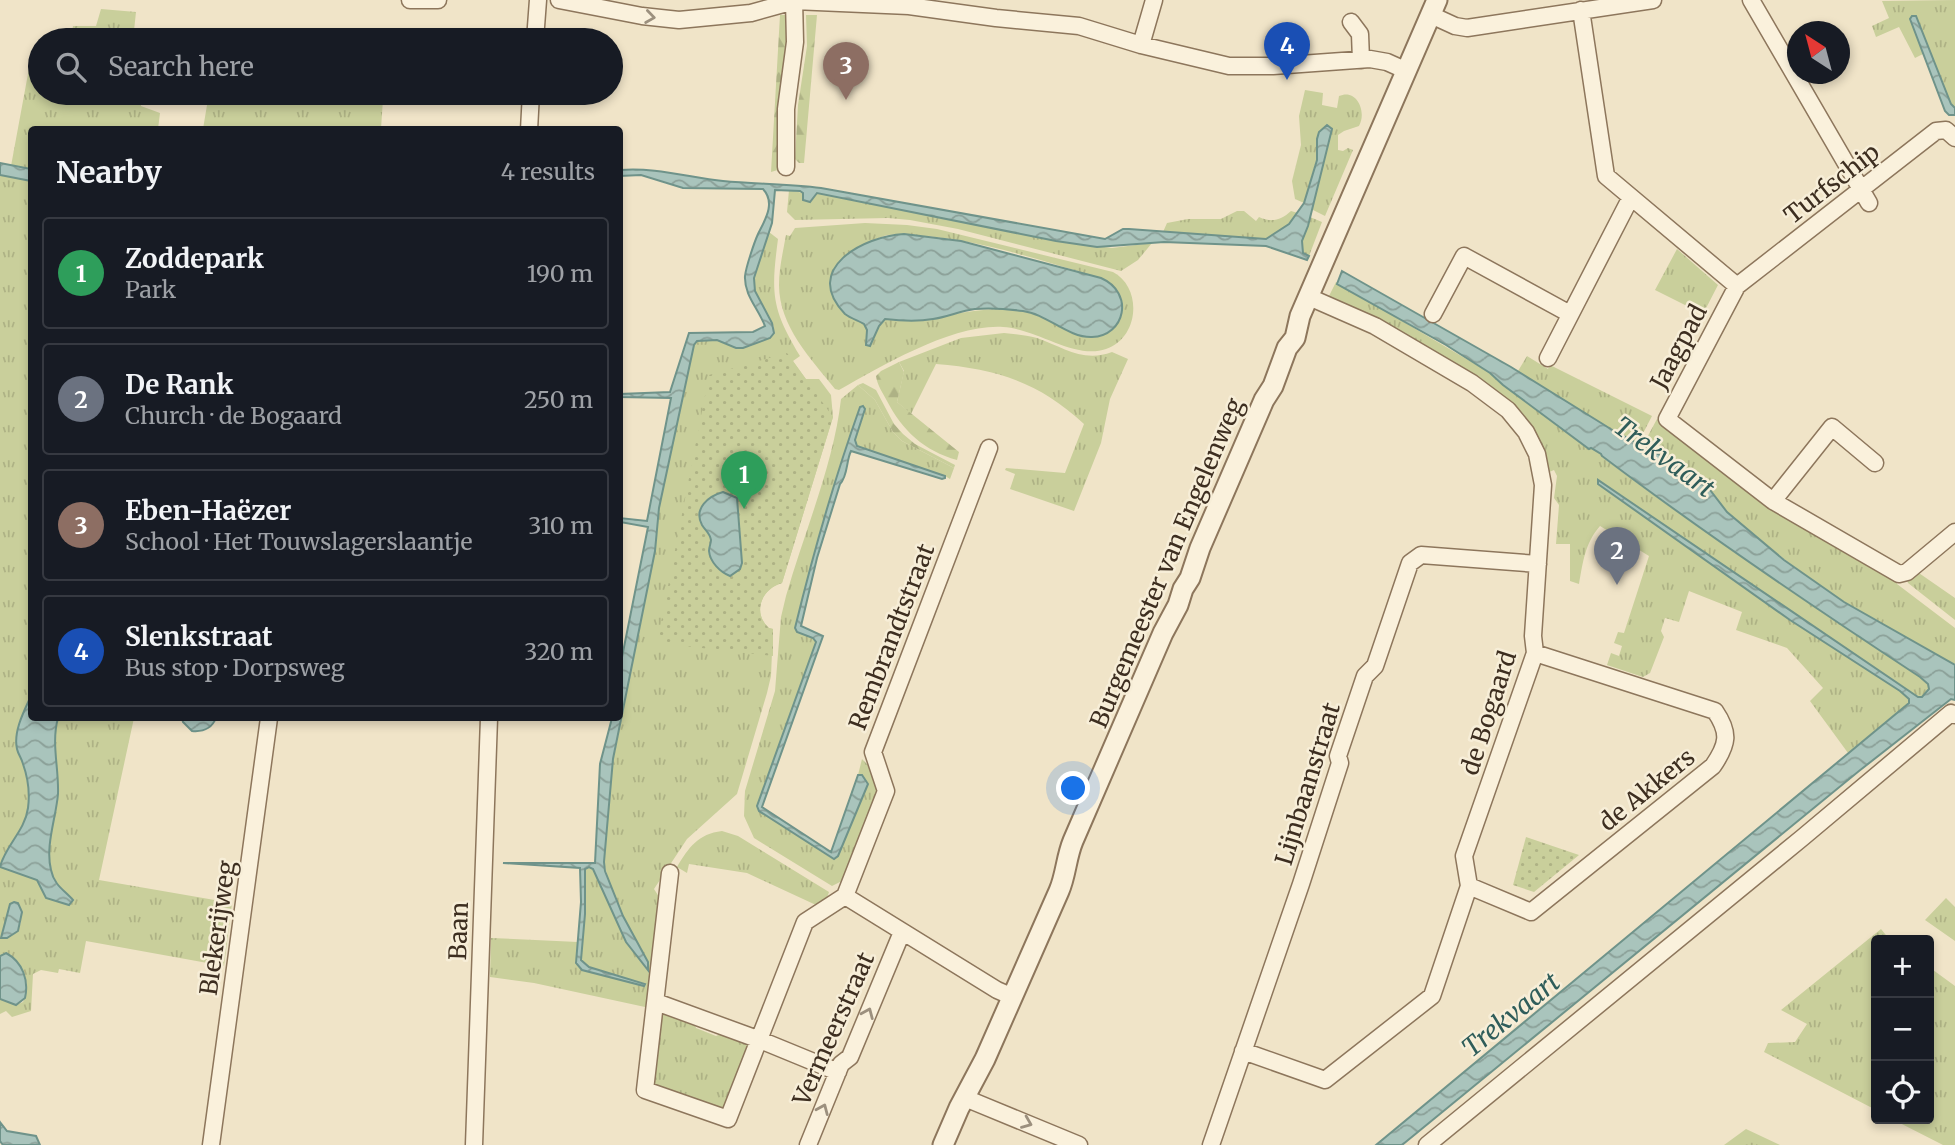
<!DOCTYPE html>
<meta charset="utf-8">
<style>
:root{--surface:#171b24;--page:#20242c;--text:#f1f3f6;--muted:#9ea1a6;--line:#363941;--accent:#8c9099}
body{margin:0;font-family:Merriweather,serif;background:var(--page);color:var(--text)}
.controls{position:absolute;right:21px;bottom:21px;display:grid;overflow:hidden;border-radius:7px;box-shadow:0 4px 10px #0003}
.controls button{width:63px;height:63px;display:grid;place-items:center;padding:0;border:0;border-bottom:2px solid var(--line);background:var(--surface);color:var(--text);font:35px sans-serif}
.compass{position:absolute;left:1787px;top:21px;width:63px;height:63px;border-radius:50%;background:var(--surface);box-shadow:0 4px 10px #0003;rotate:324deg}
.you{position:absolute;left:1074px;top:789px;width:24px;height:24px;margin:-18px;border:5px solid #fff;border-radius:50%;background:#1a73e8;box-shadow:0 0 0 10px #1a73e833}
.badge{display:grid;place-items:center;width:46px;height:46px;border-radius:50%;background:var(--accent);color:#fff;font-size:23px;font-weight:700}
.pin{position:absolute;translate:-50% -58px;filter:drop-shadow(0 2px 4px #0008)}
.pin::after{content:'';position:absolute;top:37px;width:24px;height:21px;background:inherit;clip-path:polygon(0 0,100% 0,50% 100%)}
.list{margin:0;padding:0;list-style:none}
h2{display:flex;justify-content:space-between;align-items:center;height:91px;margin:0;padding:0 28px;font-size:30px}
h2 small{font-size:23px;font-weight:400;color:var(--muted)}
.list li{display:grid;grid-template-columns:46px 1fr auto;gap:21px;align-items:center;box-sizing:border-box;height:112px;margin:0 14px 14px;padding:0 14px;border:2px solid var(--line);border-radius:7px}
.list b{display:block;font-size:26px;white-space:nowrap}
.list p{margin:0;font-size:23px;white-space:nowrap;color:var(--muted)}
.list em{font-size:23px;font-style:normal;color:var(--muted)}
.icon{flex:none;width:38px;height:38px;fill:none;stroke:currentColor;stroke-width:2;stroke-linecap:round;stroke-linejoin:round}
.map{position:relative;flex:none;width:1955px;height:1145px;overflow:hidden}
.search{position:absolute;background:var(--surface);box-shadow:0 4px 10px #0003;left:28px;top:28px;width:595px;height:77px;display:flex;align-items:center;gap:18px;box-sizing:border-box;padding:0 24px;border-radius:38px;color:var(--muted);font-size:26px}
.panel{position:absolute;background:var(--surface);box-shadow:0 4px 10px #0003;left:28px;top:126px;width:595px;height:595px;border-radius:7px}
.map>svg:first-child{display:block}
.grass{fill:url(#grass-tufts);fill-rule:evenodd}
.forest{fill:url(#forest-firs)}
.park{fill:url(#park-dots)}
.water{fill:url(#water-waves);stroke:#6f938a;stroke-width:2}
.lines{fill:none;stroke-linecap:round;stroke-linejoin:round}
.minor-casing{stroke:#8d765c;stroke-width:19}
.tertiary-casing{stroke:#8d765c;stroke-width:23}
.minor{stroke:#faf1dc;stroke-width:16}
.tertiary{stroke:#faf1dc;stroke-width:19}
.oneway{stroke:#9c907e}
.labels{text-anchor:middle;stroke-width:5;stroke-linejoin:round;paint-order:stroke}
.street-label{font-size:24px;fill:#3d2e20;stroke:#f7eed8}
.water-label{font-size:26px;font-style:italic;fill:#2f5d5a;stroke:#f7eed8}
</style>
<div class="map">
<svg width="1955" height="1145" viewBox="0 0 1955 1145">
<defs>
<pattern id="grass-tufts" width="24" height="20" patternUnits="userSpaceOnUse" patternTransform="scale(1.75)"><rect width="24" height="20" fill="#c9cf9b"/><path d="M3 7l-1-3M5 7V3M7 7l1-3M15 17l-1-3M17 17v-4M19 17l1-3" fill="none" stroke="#aeb285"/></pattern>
<pattern id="forest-firs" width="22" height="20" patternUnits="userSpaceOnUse" patternTransform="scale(1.75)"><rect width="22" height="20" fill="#c9cf9b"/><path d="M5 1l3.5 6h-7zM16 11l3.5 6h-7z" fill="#aeb285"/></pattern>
<pattern id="park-dots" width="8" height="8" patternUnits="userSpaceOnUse" patternTransform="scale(1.75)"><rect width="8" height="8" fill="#c9cf9b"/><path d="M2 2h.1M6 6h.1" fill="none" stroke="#aeb285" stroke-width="1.8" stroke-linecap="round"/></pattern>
<pattern id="water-waves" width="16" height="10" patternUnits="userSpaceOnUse" patternTransform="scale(1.75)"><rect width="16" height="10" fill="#a9c4bc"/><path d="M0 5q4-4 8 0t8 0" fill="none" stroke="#8ba098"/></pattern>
</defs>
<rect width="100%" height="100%" fill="#f0e4c8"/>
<path class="grass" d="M1955,0V108L1951,104L1910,19L1923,54L1915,58L1899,27L1876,37L1872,26L1889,18L1882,1Z
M101,9L136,12L133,40H71L73,26H96Z
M30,63L40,64V93H142L141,106L160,113L158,129L32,130L31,169L11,166Z
M1305,90L1323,93L1322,105L1337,108L1339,96C1357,88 1367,112 1359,126L1344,131L1338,135V150L1343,151L1348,148L1353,150L1325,216L1311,209L1332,129L1318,154L1304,203L1295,199L1292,181L1301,145L1299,116Z
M209,93H400V99H383L381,129H201H203Z
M0,175L31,181L32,718H134L99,880L232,903L224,966L86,941L80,973L59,969L58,973L41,970L33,974L31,1011L12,1017L6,1011L0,1014V999L16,1005L23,1002C33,984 23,971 12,957L0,956ZM10,905L21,922C17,934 13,936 1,938Z
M789,190L803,193V200L810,201L817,193L1056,241L1112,248L1152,243L1138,260L1121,271L958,229L910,220L888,218L795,220L787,212Z
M1237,211H1244L1256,221L1259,217C1272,223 1281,220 1291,211L1298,213L1289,224L1266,239L1163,232L1167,223L1188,219H1221Z
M1310,217L1322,222L1309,256L1303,253L1302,241Z
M865,223L907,225L937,229L1113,272C1143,288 1139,338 1106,349C1075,360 1038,329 1003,327C952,324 882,366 839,390L835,389C811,359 779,326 779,285C779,268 783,252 786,235L790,236L795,228ZM887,235C959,232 1032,258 1101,278L1122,312C1098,363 1059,318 1025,311C977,302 931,325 885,319L866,345L867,330L864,324C850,317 839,310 833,294C823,260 861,244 887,235Z
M769,232L778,239C771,293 771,308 800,356L793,361L806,379H819L831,395L833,417L782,583C761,589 752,613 769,628L773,629L771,676L767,693L737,794L687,839L654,889L663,903L649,1004L645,1007L534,983L490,977L491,938L578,942L576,963L582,970L645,985L643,983L589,967L581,960L585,914V869L589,867L593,868L626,942L648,970L611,889L604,863L611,772L655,551L659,508L694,345L697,341L717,339L735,348H743L751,346L774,333V327C769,315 761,304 756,292C748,273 761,249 769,232Z
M1677,249L1718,285L1703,314L1655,290Z
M1336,282L1490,373L1503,385L1588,449L1591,447L1601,454L1602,457C1705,534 1812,606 1920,677L1928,684L1930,689L1922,698L1918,697L1597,482L1790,620L1900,691L1910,700L1909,703L1848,753L1810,701L1823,688L1787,648L1736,630L1742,612L1689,591L1679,622L1665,618L1661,631L1664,637L1650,673L1643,677L1607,665L1611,653L1619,656L1622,646L1614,643L1618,632L1624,633L1649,556L1600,526C1585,543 1583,562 1579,584L1570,581V544H1556L1559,505L1554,498L1557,476L1554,470L1547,473L1526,419L1335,302L1329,296Z
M1004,333C1015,334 1026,335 1037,338C1063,347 1083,363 1112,352L1128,359L1110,399L1101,443L1074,511L1010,489L1015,474L1005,470L1006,468L1065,473L1084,424C1039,382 997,369 936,364L911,414L897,402L904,371L899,362L961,338Z
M1527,356L1548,369L1550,365L1652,416L1638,443L1614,431L1524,377L1518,371Z
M858,385L875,400L893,432L902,441L954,468L950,479L945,476L857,446L855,440L849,437L817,542L795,628L797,632L813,638L816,642L757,808L831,858H836L868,784L862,775H858L862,759L872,769L880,790L844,880L832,886L754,838L744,816L745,791L775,691L781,617L786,596C804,533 834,463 841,399Z
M1657,419L1895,577L1897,584L1955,628V665L1844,602L1815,582L1784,559L1727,512L1710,490L1695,477L1643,445Z
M1916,571L1955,598V620L1908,583L1907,580Z
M722,831L738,836L829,892L827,898L816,905L747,873L689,864L687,873L677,867C689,847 698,834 722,831Z
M1946,898L1955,907V941L1925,920Z
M1881,929L1890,940H1876V1110L1764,1052L1768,1043L1795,1042L1807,1024L1781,1010Z
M1929,967L1955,986V1145H1943L1892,1119H1929Z
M667,1013L693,1021L696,1028L716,1036L723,1033L750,1045L725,1110L653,1085L661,1016Z
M1746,1129L1780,1145H1724Z"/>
<path class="forest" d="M780,15H792L781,169L771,172Z
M806,15H817L804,163H799L795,159L798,105L807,46Z
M899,362L904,372L897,402L959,452L957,460C924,451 902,430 887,401C883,393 877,385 876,376L881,371Z
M863,383L876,390L894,424L903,434L915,444L955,465L954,468L902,441L893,432L875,400L858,385Z"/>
<path class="park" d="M787,353L833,417L782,583C761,589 752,613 769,628L773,629V656L657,643L709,375Z
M1526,837L1579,855L1534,892L1513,885Z"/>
<path class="water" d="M1912,16H1916L1951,104L1955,108V115H1949L1945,111L1910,19Z
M1327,125L1332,129L1308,226L1302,241L1303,253L1309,256L1307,260L1266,246L1164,242L1097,247L1056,241L817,193L810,202L803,200V193L800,191L775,190L772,223L754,278L755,291L772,323L774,333L770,338L743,348H736L717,340L697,341L694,345L659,508L655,551L613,759L604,862L605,871L623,916L648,962V970L626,942L593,869L589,867L585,869V914L581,960L589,967L645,984L644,986L582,970L576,963L581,902L580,868L503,863H595L600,764L612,718H620V667L648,527L620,522V518L647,521L671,398L620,397V394L670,392L689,333L753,332L765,326C758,308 744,295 745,276C746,267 754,243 758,234C765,220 776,203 763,189L683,188L641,175L620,176V170C654,167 688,177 723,181C755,184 788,184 821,188L1105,239L1123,229H1129L1266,239L1289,224L1304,203L1317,160V139L1319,132Z
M0,163L31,169V181L0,175Z
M904,234L961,241L1101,278C1135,293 1125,336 1092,337C1068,338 1047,314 1023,311C1008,309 990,308 975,309C960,311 947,317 933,319C917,322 901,321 885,319L879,326L870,346L866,345L867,330L864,324C859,321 850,318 845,314C801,269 864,236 904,234Z
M1342,271L1511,367L1614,431L1677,464L1710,490L1727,512L1784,560L1844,602L1955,665V700L1951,699L1859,771L1402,1145H1376L1909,703V699L1900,691L1790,620L1598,484V480L1918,697H1922L1929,689L1928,684L1920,677C1812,606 1705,534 1602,456L1601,454L1591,448L1589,449L1503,385L1490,373L1446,345L1337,284Z
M863,406L865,409L855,440L857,446L945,476V478L942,479L851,451C846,461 848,476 840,484L817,558L801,626L823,636L762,807L831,852L858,775H862L868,784L838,856L834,859L759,811L757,806L816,642L813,638L797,632L795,628C813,554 834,480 860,407Z
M723,492L737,498L742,563L740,569L730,576C720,572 710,562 709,551C709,547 711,543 711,540C710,533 705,530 702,525C693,508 709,496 723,492Z
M31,696L32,718H58C51,743 59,768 58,794C56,818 45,846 51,870C54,885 64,890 73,900L69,905L46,898L37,880L0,867C5,846 25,831 28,808C30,793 28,778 23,764C22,759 18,754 17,749C13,732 24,711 31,696Z
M182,718H216C212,728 203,732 192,731L183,722Z
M14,902L18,903L22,912L18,931L7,938H1L10,904Z
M6,953C23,962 29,981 25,998L16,1005L0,999V956Z
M0,1122L7,1131L36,1136L40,1145H3L0,1141Z"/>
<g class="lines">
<defs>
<path id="minor" d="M410,0H438
M559,0L642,16L679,20L751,13L794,1L909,6L996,18L1079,26L1141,45L1229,66H1273L1370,59L1387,62L1407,71
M1751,0L1869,203
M1581,10L1606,176L1737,286L1667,419L1773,501L1899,574L1907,572L1955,532
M1431,15L1455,26L1467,28L1653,0
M1351,22L1360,34L1361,60
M535,40L538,0
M1141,45L1154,0
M529,130L531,93
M786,167V109L795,42L794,0
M1737,286L1936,131L1946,130L1955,138
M1433,314L1464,256L1570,314
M1548,358L1631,197
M1773,501L1832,427L1875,463
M670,873L645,1090L728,1119L805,922L845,896
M1469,886L1531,912L1713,766C1728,744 1730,733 1715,711L1535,653
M845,896L886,791L873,752L989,448
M845,896L997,990L1013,997
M656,1002L760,1040L838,1072
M1243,1051L1325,1080L1432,996L1469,886L1464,856L1535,653L1533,636L1543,485L1537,454L1526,432L1508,410L1472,383L1375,326L1309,297
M965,1098L1079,1145
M211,1145L269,718
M474,1145L489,718
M808,1145L841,1064L850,1057L902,932
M1211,1145L1301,884L1340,763L1338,756L1365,676L1375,666L1410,563L1421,555L1538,564
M1427,1145L1802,838L1951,713L1955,715"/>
<path id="tertiary" d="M943,1145L959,1108L985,1059L1059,891C1066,875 1066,858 1073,841L1163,633L1178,605L1183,589L1190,578L1200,548L1264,400L1273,386L1287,348L1295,338L1300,316L1437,0"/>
</defs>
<use href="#minor" class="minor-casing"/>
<use href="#tertiary" class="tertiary-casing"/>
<use href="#minor" class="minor"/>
<use href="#tertiary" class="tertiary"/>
</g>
<defs><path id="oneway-chevron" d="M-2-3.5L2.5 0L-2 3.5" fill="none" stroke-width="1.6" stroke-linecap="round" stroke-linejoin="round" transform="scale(1.75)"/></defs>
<g class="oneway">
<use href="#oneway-chevron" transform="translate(650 17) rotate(8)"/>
<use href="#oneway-chevron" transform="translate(868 1013) rotate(-67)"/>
<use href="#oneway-chevron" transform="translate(823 1109) rotate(-67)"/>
<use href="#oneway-chevron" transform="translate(1027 1123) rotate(22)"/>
</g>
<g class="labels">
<g class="street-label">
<text transform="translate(1832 184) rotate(-38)" y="8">Turfschip</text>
<text transform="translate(1679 347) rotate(-62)" y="8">Jaagpad</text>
<text transform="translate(1167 563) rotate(-67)" y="8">Burgemeester van Engelenweg</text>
<text transform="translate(892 637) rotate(-69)" y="8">Rembrandtstraat</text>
<text transform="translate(1489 713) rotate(-72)" y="8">de Bogaard</text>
<text transform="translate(1308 784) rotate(-73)" y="8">Lijnbaanstraat</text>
<text transform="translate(1647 790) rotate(-39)" y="8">de Akkers</text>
<text transform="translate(218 928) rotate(-82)" y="8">Blekerijweg</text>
<text transform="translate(459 931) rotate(-88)" y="8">Baan</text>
<text transform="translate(834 1029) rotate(-66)" y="8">Vermeerstraat</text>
</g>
<g class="water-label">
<text transform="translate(1664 457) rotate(36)" y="9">Trekvaart</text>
<text transform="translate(1511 1015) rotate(-39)" y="9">Trekvaart</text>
</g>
</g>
</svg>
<div class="controls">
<button>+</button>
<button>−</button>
<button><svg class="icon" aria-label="locate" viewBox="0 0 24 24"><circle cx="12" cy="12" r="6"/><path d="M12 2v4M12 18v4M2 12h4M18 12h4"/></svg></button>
</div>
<svg class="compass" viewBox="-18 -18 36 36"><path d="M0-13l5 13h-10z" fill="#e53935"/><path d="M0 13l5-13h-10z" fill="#9ea1a6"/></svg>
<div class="you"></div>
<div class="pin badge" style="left:744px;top:509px;background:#2e9e5b">1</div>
<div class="pin badge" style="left:1617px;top:585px;background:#6b7280">2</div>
<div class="pin badge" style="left:846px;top:100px;background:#8d6e63">3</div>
<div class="pin badge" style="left:1287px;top:80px;background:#1a4fb4">4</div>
<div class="search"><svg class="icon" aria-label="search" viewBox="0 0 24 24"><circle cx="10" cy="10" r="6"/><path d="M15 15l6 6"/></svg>Search here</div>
<section class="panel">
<h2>Nearby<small>4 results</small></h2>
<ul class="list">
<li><span class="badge" style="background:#2e9e5b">1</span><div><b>Zoddepark</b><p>Park</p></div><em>190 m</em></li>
<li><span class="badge" style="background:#6b7280">2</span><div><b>De Rank</b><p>Church · de Bogaard</p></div><em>250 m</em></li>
<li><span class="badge" style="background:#8d6e63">3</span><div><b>Eben-Haëzer</b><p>School · Het Touwslagerslaantje</p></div><em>310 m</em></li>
<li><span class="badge" style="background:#1a4fb4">4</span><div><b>Slenkstraat</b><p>Bus stop · Dorpsweg</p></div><em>320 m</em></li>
</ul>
</section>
</div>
